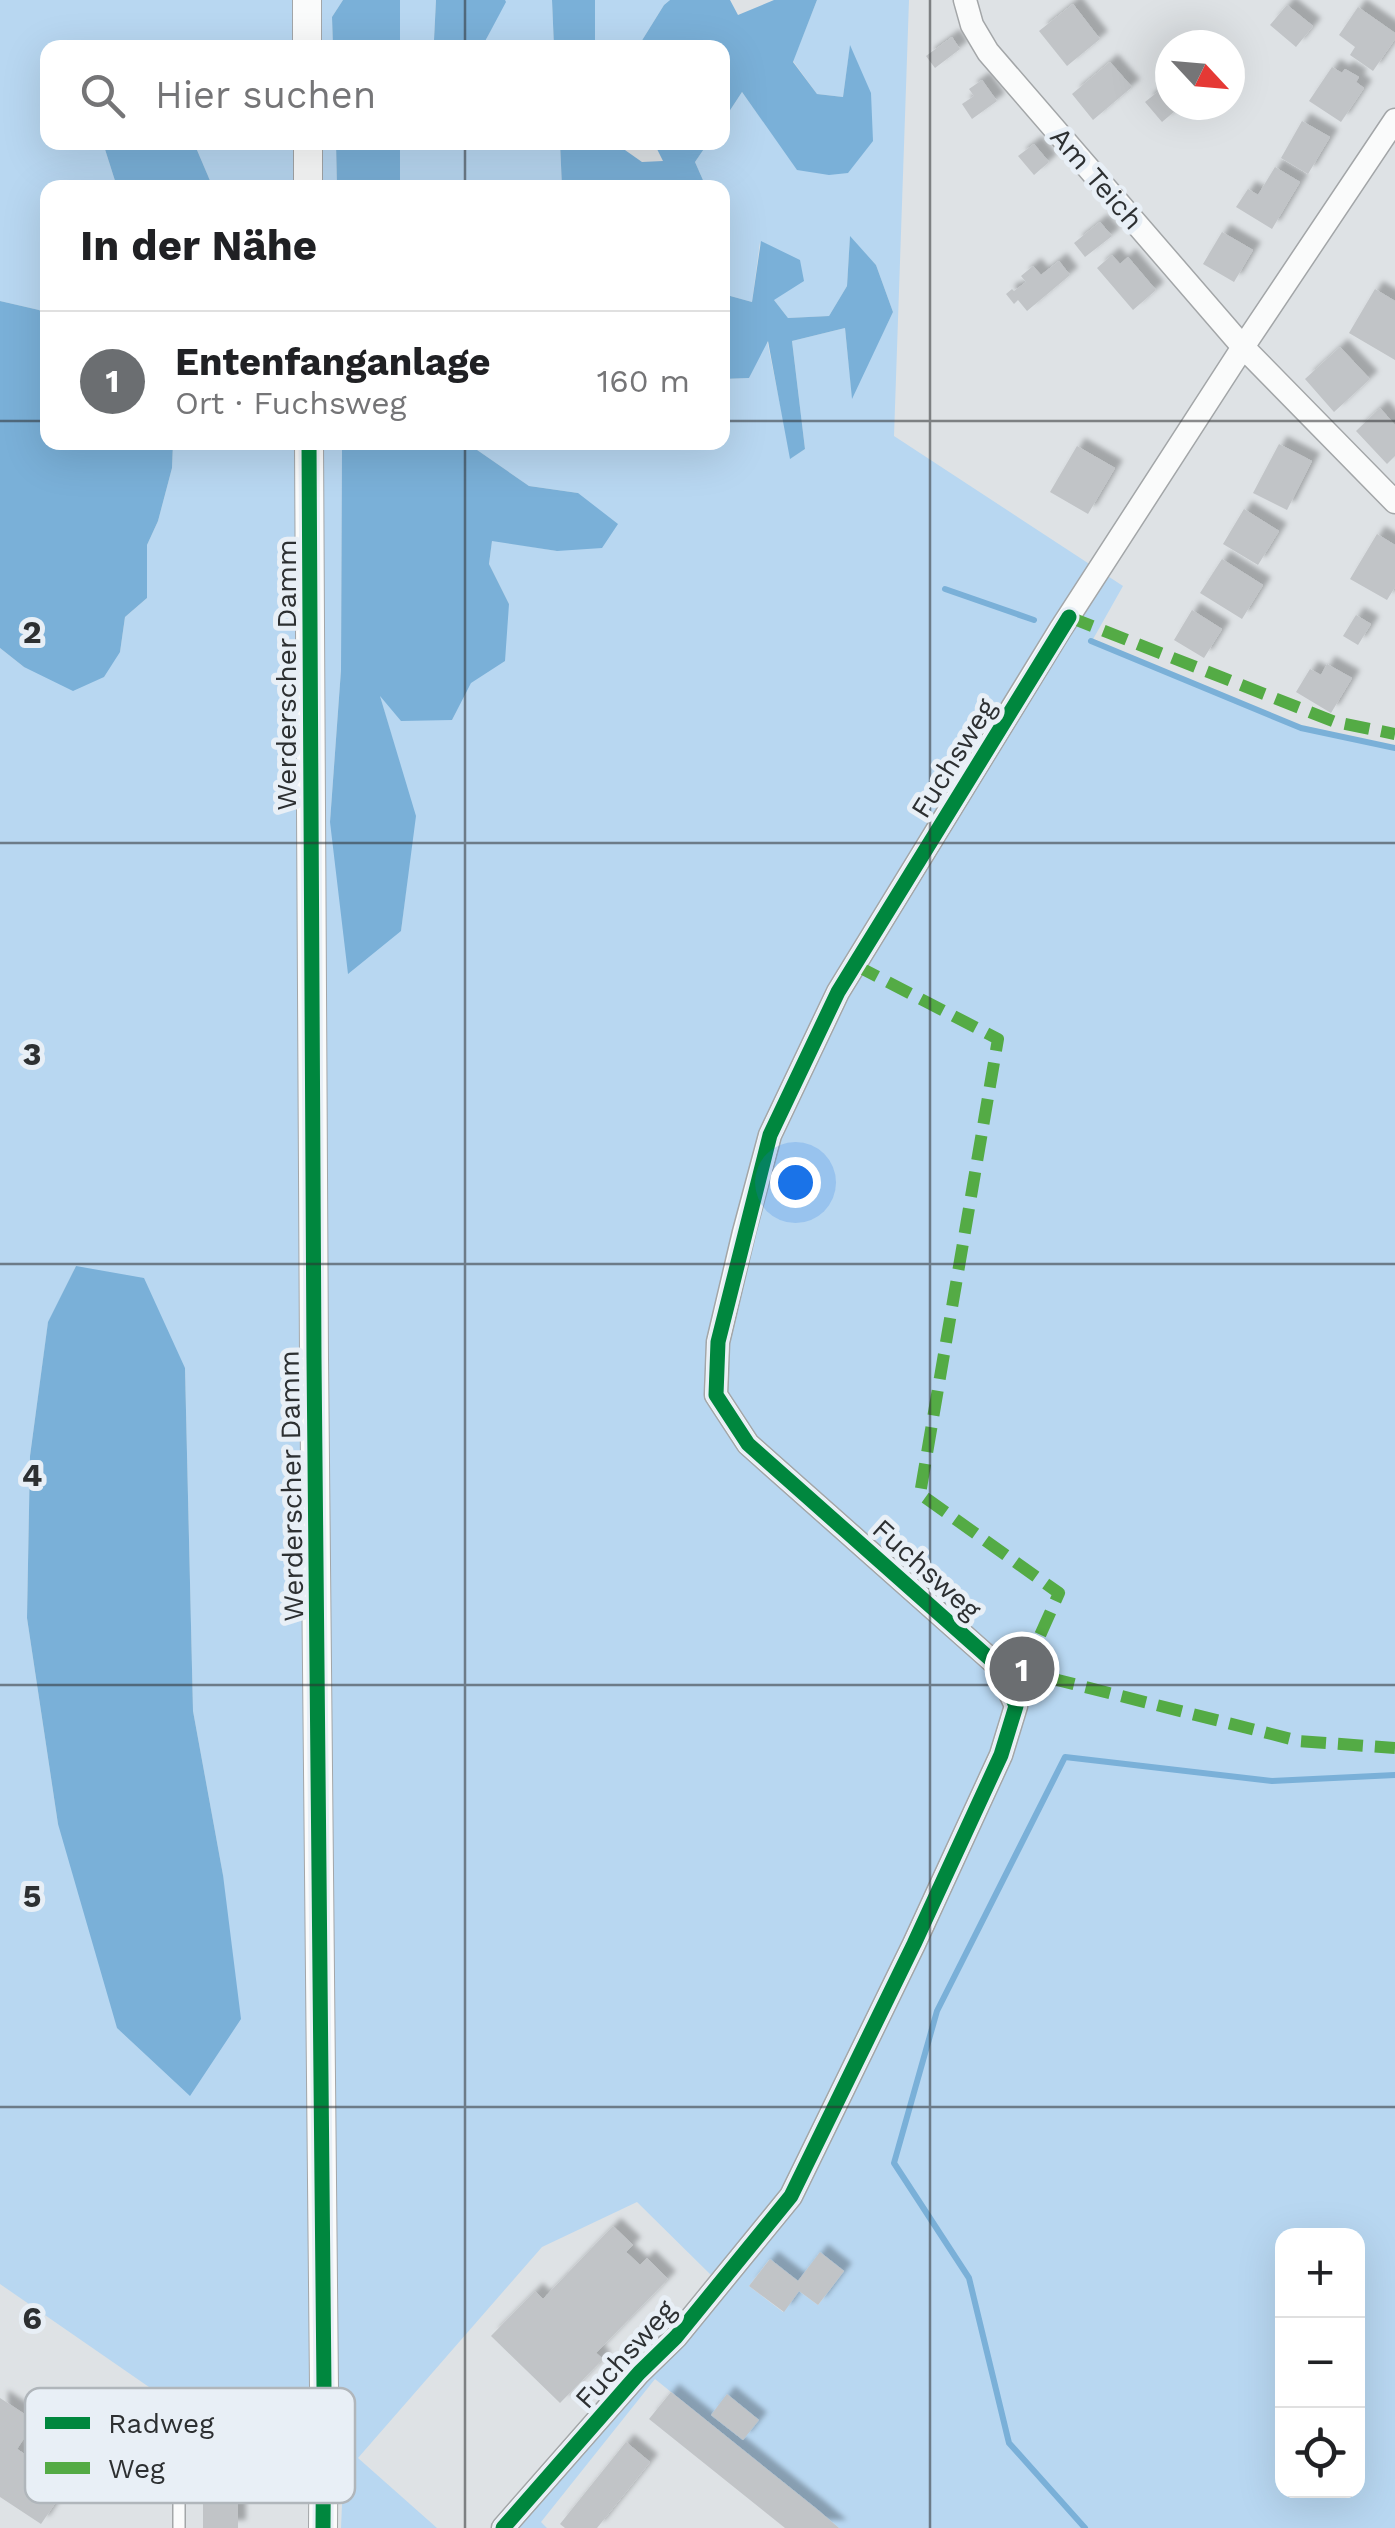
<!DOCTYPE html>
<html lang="de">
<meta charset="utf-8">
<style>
:root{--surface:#fff;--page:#f2f2f2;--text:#202124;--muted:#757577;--line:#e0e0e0;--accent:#6b6e71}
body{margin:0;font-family:"Work Sans",sans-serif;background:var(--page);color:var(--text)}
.controls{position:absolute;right:30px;bottom:30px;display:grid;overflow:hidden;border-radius:20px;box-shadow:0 10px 40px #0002}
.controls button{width:90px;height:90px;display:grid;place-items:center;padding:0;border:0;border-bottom:2px solid var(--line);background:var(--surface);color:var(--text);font:50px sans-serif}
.compass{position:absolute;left:1155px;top:30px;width:90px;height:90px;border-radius:50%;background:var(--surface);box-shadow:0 10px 40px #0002;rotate:116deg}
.you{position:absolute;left:795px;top:1182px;width:35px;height:35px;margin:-25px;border:8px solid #fff;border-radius:50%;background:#1a73e8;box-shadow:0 0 0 15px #1a73e833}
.badge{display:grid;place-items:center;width:65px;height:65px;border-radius:50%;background:var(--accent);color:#fff;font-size:32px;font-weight:700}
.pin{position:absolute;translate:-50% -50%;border:5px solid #fff;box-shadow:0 2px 10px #0006}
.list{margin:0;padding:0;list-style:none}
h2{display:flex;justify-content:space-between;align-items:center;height:130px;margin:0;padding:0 40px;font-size:42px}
h2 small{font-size:32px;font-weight:400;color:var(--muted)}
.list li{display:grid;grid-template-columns:65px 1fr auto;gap:30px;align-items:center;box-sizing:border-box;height:140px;padding:0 40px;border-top:2px solid var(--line)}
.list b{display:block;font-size:38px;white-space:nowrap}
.list p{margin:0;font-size:32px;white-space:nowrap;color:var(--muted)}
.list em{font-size:32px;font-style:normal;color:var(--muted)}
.icon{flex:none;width:55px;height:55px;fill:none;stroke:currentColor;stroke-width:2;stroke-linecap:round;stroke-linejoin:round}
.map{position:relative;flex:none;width:1395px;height:2528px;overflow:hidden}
.search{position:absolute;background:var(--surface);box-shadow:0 10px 40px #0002;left:40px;top:40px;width:690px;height:110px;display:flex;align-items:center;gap:25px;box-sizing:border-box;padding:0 35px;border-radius:20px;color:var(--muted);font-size:38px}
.panel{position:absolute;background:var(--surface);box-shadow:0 10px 40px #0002;left:40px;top:180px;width:690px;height:270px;border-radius:20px}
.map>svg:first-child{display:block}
.green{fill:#b8d7f1;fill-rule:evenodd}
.water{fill:#7ab0d8}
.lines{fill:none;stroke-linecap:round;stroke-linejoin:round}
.stream{stroke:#7ab0d8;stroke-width:6}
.building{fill:#c1c4c7;filter:url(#shadow)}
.service-casing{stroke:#a3a6a8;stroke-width:14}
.minor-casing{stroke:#a3a6a8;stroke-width:25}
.tertiary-casing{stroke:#a3a6a8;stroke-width:30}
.service{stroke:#fafbfb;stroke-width:11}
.minor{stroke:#fafbfb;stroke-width:22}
.tertiary{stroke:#fafbfb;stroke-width:28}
.quiet{stroke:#54ab45;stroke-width:12;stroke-dasharray:25 12;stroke-linecap:butt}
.cycleway-casing{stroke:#e8eff6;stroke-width:21}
.cycleway{stroke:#00873e;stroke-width:15}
.grid{fill:none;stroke:#2d3032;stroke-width:2.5;stroke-opacity:0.55}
.labels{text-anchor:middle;stroke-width:10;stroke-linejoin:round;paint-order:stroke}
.street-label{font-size:28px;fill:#2d3032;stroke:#e8eff6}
.key{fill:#e8eff6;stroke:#b0b6bb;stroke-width:2.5}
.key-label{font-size:28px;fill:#2d3032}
.grid-label{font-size:32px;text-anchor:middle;font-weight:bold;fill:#2d3032;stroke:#e8eff6;stroke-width:10;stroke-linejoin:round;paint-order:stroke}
</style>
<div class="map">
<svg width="1395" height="2528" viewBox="0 0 1395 2528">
<defs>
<filter id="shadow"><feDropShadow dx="8" dy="-8" stdDeviation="2.5" flood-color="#0004"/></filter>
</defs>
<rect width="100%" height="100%" fill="#dee2e5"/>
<path class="green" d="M0,0H343L332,17L333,47L48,48V142L103,143L117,187L48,188L47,315L39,310L0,301Z
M400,0H436L434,40L436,47L400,48Z
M505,0H552L554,47L482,48Z
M595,0H670L664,5L641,42L642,47L595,48Z
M817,0H909L894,436L1123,586L1092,641L1301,728L1395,748V2528H839L655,2379L541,2522L547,2528H492L712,2276L637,2202L542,2247L358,2458L437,2528H341L347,2388L325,2387L324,2508L0,2284V648L24,667L120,652L125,617L147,598V545L158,521L172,468L173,443H342L341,670L330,822L401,931L415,816L379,693L452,720L509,604L489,564L492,540L557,551L578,493L529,486L467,443L722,442L723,379L749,378L767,340L791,458L805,449L792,341L845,328L852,396L893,312L876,265L850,237L847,286L829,316L788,318L774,300L760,242L752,302L723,294V264L730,247L723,229L722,188L706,187L695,162L708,143L722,142L723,121L742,92L797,169L848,173L850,47L843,97L817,94L793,61ZM76,1266L185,1368L193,1711L223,1875L58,1824L27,1618L30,1456L48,1323ZM1282,2236H1358V2490H1282ZM820,2253L844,2271L818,2305L799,2291L783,2312L749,2286L769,2260L798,2281Z
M194,143H336L337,187H210L211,183Z
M400,143H560L562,187L400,188Z"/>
<path class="water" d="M343,0H400V47H333L332,17Z
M436,0H505L506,2L482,47L436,48L434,40Z
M552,0H595V47H554Z
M670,0H730L738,15L774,0H817L793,62L817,94L843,97L850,45L871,93L873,141L848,173L829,175L797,170L742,92L723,121L722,48L642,47L641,42L664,5Z
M103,143H194L211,183L210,187H117Z
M336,143H400V187H337Z
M560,143H615L642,162L663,161L654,143H708L695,162L706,187H562Z
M850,236L876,265L893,312L852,399L845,328L792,341L805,449L790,459L768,341L749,378L723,379V294L752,302L761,241L800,260L804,281L774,300L788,318L829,316L847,286Z
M0,301L39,310L47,315L48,442L173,443L172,468L158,521L147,545V598L125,617L120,652L104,677L73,691L24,667L0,648Z
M342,443H467L529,486L578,493L618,524L602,548L557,551L492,541L489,564L509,604L505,661L471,683L452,720L401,721L380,696L416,816L401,931L348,974L330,822L341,670Z
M76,1266L144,1278L185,1368L193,1711L223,1875L241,2019L190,2096L117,2028L58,1824L27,1618L30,1456L48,1322Z"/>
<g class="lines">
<path class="stream" d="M945,589L1034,620
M1091,641L1301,728L1395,748
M1085,2528L1009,2443L969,2278L894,2163L937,2011L1065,1757L1272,1781L1395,1775"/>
</g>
<path class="building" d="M1073,4L1100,39L1067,66L1039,31Z
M1287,5L1313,26L1296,47L1270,25Z
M1358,7L1395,33V39L1373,71L1350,55L1355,47L1339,35Z
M952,37L960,49L935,68L926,56Z
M1110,62L1132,87L1093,120L1072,94Z
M1332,67L1342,73L1345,69L1359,77L1356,82L1364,88L1341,122L1309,101Z
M982,80L997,101L972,119L962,104L974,96L969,89Z
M1170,82V105H1182L1162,122L1145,102Z
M1302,121L1330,137L1308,174L1281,158Z
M1034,144L1049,162L1034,175L1018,156Z
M1275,167L1300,182L1272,229L1236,207L1248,189L1258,195Z
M1100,222L1112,236L1085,257L1074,243Z
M1222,232L1253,250L1234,282L1203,264Z
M1112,255L1120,264L1128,257L1156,290L1133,310L1097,268Z
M1059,261L1070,275L1027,311L1018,300L1014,304L1006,294L1012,289L1014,291L1026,282L1021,276L1033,266L1041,275Z
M1375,289L1395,301V360L1349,333Z
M1340,347L1370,379L1334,412L1305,379Z
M1380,408L1395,425V456L1387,464L1356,431Z
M1279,444L1312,461L1287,510L1253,493Z
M1077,446L1115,468L1088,514L1050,492Z
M1244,509L1279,531L1258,565L1223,544Z
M1377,534L1395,545V587L1387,600L1350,579Z
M1222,559L1263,585L1242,619L1200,593Z
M1192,610L1222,629L1204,658L1174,640Z
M1356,615L1371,624L1358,645L1343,636Z
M1327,664L1352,678L1331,713L1296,692L1310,669L1321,675Z
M613,2226L633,2245L626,2252L640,2265L647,2258L668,2279L596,2353L603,2359L560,2403L491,2336L535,2291L543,2299Z
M820,2252L844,2271L818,2305L799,2291L784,2312L749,2286L770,2259L798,2281Z
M671,2392L818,2510L839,2528H785L649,2419Z
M727,2394L759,2420L743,2440L711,2415Z
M0,2398L35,2421L17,2449L69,2483L41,2524L0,2497Z
M626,2442L650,2462L597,2528H565L560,2524Z
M203,2477H238V2528H203Z"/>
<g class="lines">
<defs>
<path id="service" d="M179,2528V2467"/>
<path id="minor" d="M965,0L972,25L988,52L1243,347L1395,502
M503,2528L639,2373L676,2337L791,2196L914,1944L1001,1755L1016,1706L998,1666L748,1444L716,1395L718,1342L744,1232L770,1135L838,992L1060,630L1243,347L1395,120"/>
<path id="tertiary" d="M307,0V48
M308,142V188
M309,442L314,1358L324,2387L323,2528"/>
</defs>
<use href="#service" class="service-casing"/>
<use href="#minor" class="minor-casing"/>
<use href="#tertiary" class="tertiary-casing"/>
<use href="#service" class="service"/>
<use href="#minor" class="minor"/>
<use href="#tertiary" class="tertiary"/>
<path class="quiet" d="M1069,617L1335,722L1395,734
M855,965L998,1039L920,1494L1059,1593L1024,1671
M1014,1669L1299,1741L1395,1748"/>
<defs>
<path id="cycleway" d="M309,442L314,1358L324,2387L323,2528
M503,2528L639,2373L676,2337L791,2196L914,1944L1001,1755L1016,1706L998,1666L748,1444L716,1395L718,1342L770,1135L838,992L1069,617"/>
</defs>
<use href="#cycleway" class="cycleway-casing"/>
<use href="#cycleway" class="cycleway"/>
</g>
<path class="grid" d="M465,0V48M930,0V2528M465,142V188M0,421H48M722,421H1395M465,442V2528M0,843H1395M0,1264H1395M0,1685H1395M0,2107H1395"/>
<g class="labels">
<g class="street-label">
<text transform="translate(1097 178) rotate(49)" y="10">Am Teich</text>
<text transform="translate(286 675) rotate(-90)" y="10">Werderscher Damm</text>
<text transform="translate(953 758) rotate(-58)" y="10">Fuchsweg</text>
<text transform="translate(291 1486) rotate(-91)" y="10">Werderscher Damm</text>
<text transform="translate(927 1569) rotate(42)" y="10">Fuchsweg</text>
<text transform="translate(625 2354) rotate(-48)" y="10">Fuchsweg</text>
</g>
</g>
<rect x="25" y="2388" width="330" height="115" rx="15" class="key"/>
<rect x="45" y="2417" width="45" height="12" fill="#00873e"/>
<rect x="45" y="2462" width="45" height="12" fill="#54ab45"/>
<g class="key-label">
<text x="108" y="2433">Radweg</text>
<text x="108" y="2478">Weg</text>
</g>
<g class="grid-label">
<text x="32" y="643">2</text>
<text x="32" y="1065">3</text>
<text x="32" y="1486">4</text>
<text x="32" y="1907">5</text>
<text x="32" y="2329">6</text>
</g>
</svg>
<div class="controls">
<button>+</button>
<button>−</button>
<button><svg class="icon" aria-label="locate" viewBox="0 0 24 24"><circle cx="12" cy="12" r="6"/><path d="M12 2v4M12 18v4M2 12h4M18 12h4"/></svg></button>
</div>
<svg class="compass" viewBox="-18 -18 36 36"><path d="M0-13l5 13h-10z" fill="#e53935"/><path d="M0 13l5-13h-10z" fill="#757577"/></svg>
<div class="you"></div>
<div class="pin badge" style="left:1022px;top:1669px">1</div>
<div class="search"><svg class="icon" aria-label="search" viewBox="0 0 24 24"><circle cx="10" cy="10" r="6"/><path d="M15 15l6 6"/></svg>Hier suchen</div>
<section class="panel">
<h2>In der Nähe<small></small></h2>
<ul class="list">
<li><span class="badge">1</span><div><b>Entenfanganlage</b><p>Ort · Fuchsweg</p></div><em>160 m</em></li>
</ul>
</section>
</div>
